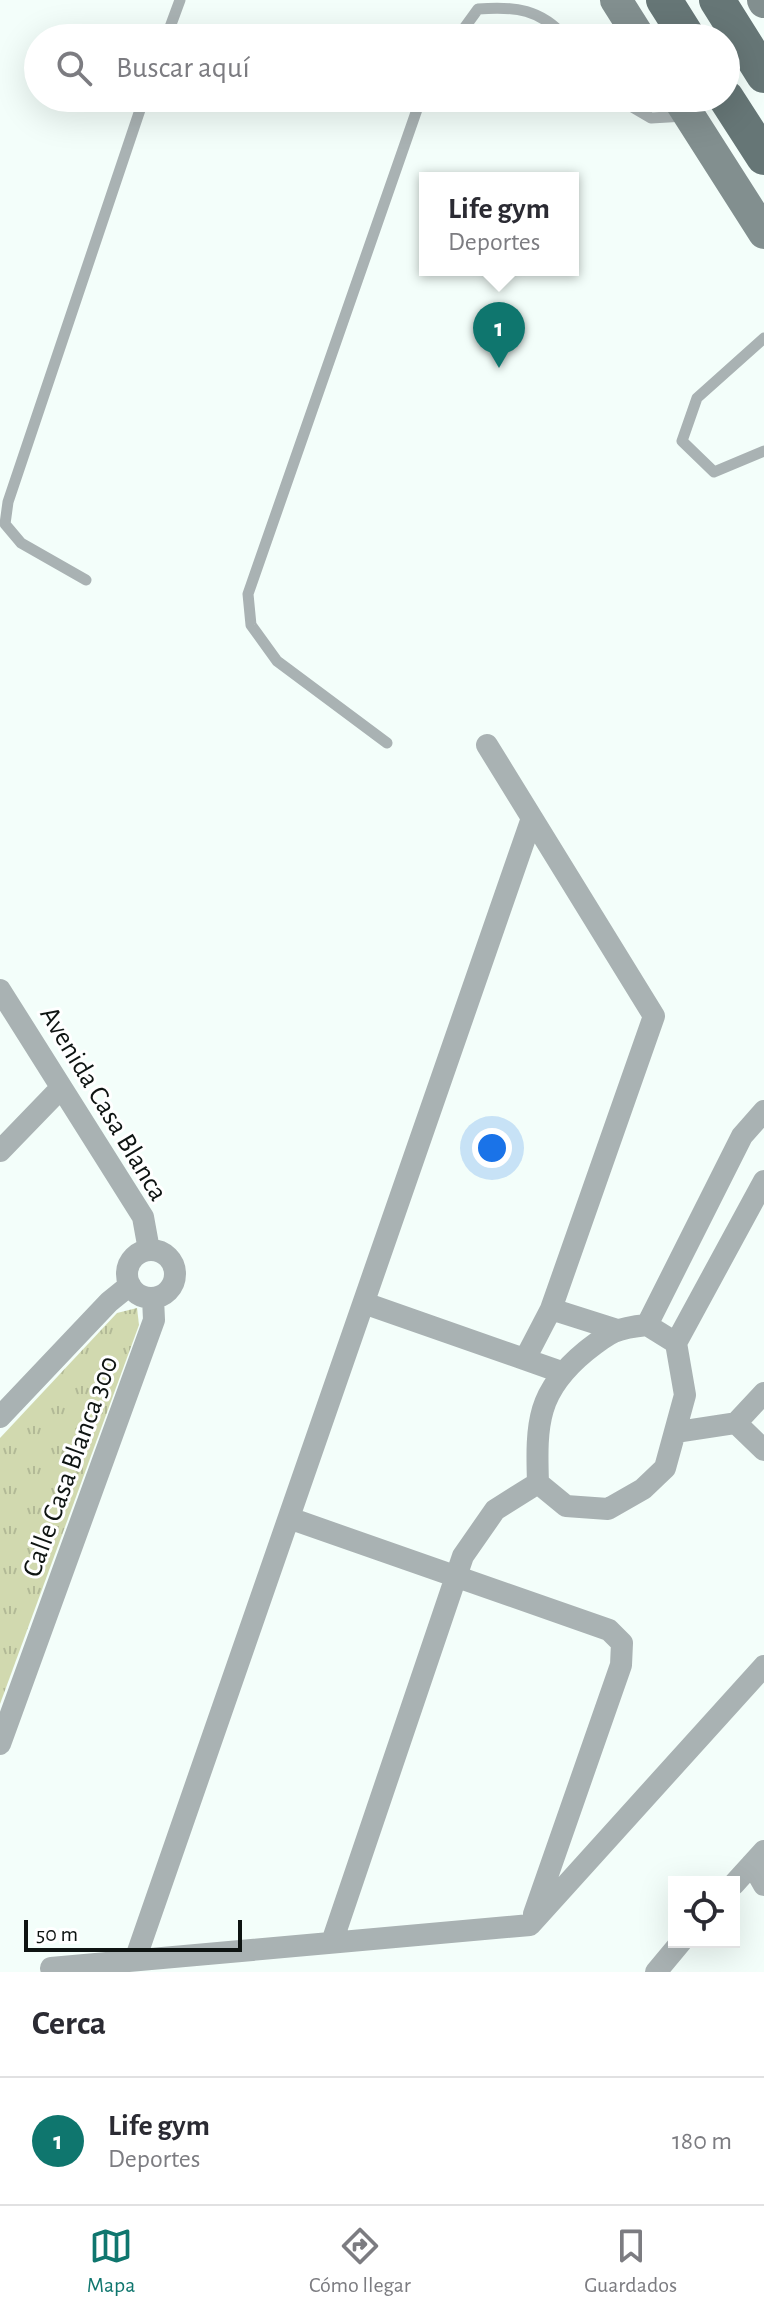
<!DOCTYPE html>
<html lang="es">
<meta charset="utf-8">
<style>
:root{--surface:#fff;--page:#f2f2f3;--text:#2b2b33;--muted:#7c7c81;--line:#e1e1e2;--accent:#0f766e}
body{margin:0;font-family:"Alegreya Sans",sans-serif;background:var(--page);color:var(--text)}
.controls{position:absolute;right:24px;bottom:24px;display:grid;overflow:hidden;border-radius:0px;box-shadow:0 8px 32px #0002}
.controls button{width:72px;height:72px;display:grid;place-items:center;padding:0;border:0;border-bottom:2px solid var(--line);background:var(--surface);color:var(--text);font:40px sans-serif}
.scale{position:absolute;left:24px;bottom:20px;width:218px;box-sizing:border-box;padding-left:8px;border:4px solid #0e1412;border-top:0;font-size:22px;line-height:28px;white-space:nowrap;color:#0e1412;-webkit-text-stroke:6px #fff;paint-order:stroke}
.you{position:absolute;left:492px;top:1148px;width:28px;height:28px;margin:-20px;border:6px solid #fff;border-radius:50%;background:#1a73e8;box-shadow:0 0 0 12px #1a73e833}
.badge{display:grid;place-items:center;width:52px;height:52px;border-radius:50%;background:var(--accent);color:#fff;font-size:26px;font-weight:700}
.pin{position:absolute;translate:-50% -66px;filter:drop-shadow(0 2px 4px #0008)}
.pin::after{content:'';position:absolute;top:42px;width:28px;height:24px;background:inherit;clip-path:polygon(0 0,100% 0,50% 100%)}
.popup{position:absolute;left:419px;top:172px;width:160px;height:104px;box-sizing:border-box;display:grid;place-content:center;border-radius:0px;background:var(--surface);filter:drop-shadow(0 2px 6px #0005);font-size:26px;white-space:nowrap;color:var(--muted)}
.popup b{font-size:30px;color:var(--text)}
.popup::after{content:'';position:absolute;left:50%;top:100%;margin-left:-16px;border:16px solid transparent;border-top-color:var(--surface)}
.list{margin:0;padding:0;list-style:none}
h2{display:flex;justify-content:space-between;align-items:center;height:104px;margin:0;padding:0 32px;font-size:34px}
h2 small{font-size:26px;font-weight:400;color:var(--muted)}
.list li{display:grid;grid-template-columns:52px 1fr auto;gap:24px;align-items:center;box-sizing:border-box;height:128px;padding:0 32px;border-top:2px solid var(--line)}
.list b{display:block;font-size:30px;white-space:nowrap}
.list p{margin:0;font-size:26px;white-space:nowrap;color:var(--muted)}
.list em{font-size:26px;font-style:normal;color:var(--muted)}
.icon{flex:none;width:44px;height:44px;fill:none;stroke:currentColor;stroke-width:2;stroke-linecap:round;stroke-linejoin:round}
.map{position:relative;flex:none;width:764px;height:1972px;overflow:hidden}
.search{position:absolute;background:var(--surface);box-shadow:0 8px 32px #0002;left:24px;right:24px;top:24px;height:88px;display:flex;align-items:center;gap:20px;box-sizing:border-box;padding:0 28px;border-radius:44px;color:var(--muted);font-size:30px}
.sheet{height:232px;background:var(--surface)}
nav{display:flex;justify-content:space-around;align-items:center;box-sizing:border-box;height:112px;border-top:2px solid var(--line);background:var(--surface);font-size:22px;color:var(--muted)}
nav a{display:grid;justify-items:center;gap:4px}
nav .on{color:var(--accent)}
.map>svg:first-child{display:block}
.grass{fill:url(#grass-tufts)}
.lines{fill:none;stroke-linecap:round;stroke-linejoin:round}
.service{stroke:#a9b2b3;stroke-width:11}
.minor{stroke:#a9b2b3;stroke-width:22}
.secondary{stroke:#828f8f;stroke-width:32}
.primary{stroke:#667676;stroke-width:36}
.labels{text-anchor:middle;stroke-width:6;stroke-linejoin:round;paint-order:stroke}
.street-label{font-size:28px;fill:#0e1412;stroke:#fff}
</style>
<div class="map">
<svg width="764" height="1972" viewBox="0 0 764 1972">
<defs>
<pattern id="grass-tufts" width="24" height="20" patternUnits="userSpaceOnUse" patternTransform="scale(2)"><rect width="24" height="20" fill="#d1d9af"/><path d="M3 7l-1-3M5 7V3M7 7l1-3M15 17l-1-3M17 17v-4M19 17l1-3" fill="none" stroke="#b2b996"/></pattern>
</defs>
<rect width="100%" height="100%" fill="#f3fefa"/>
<path class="grass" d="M137,1308L139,1325L0,1704V1438L117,1313Z"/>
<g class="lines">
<path class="service" d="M166,38L180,0
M457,38L478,9C515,6 541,9 566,38
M617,98L651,118L685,116
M764,338L697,398L682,441L714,472L764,451
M86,580L21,543L5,524L8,502L144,98
M387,743L277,661L251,625L248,594L421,98"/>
<path class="minor" d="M487,745L654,1016L551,1309L614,1329
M0,990L143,1217L149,1250
M0,1151L61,1088
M127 1274a24 24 0 1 1 48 0a24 24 0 1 1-48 0Z
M364,1303L561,1372
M647,1325L676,1343L685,1395L665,1468L643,1489L608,1509L566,1506L538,1483C536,1423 537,1391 586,1351C610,1332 616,1328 647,1325Z
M647,1325L742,1136L764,1111
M676,1343L764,1181
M525,1359L551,1309
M0,1417L109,1302L130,1285
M736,1423L764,1450
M677,1432L736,1423L764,1393
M289,1518L609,1630L622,1643L621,1665L534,1914
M0,1744L154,1320L153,1298
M752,1864L764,1885
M734,1884L764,1851
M332,1942L463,1556L495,1510L538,1483
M135,1960L532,818
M51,1968L530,1925L764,1666
M656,1972L681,1942"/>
<path class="secondary" d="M616,0L640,38
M763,0L764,2
M678,98L764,233"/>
<path class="primary" d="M664,0L688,38
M717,0L764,75
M726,98L764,157"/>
</g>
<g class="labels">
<g class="street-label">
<text transform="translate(105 1103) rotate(59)" y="10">Avenida Casa Blanca</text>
<text transform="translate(69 1466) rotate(-70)" y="10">Calle Casa Blanca 300</text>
</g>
</g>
</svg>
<div class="controls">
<button><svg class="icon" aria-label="locate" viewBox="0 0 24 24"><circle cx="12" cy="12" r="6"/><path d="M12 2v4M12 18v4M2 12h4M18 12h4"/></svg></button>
</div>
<div class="scale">50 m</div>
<div class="you"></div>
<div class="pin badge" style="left:499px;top:368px">1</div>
<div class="popup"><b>Life gym</b>Deportes</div>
<div class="search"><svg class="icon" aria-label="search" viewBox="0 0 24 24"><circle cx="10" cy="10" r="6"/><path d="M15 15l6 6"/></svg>Buscar aquí</div>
</div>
<section class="sheet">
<h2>Cerca<small></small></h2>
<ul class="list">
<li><span class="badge">1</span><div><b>Life gym</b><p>Deportes</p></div><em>180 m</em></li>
</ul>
</section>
<nav>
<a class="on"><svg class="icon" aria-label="map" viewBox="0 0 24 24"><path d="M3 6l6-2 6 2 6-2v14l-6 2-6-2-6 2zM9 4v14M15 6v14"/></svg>Mapa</a>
<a><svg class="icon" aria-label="directions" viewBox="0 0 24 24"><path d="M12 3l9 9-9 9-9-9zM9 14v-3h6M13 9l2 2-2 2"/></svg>Cómo llegar</a>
<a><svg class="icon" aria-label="saved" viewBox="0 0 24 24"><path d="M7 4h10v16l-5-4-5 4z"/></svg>Guardados</a>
</nav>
